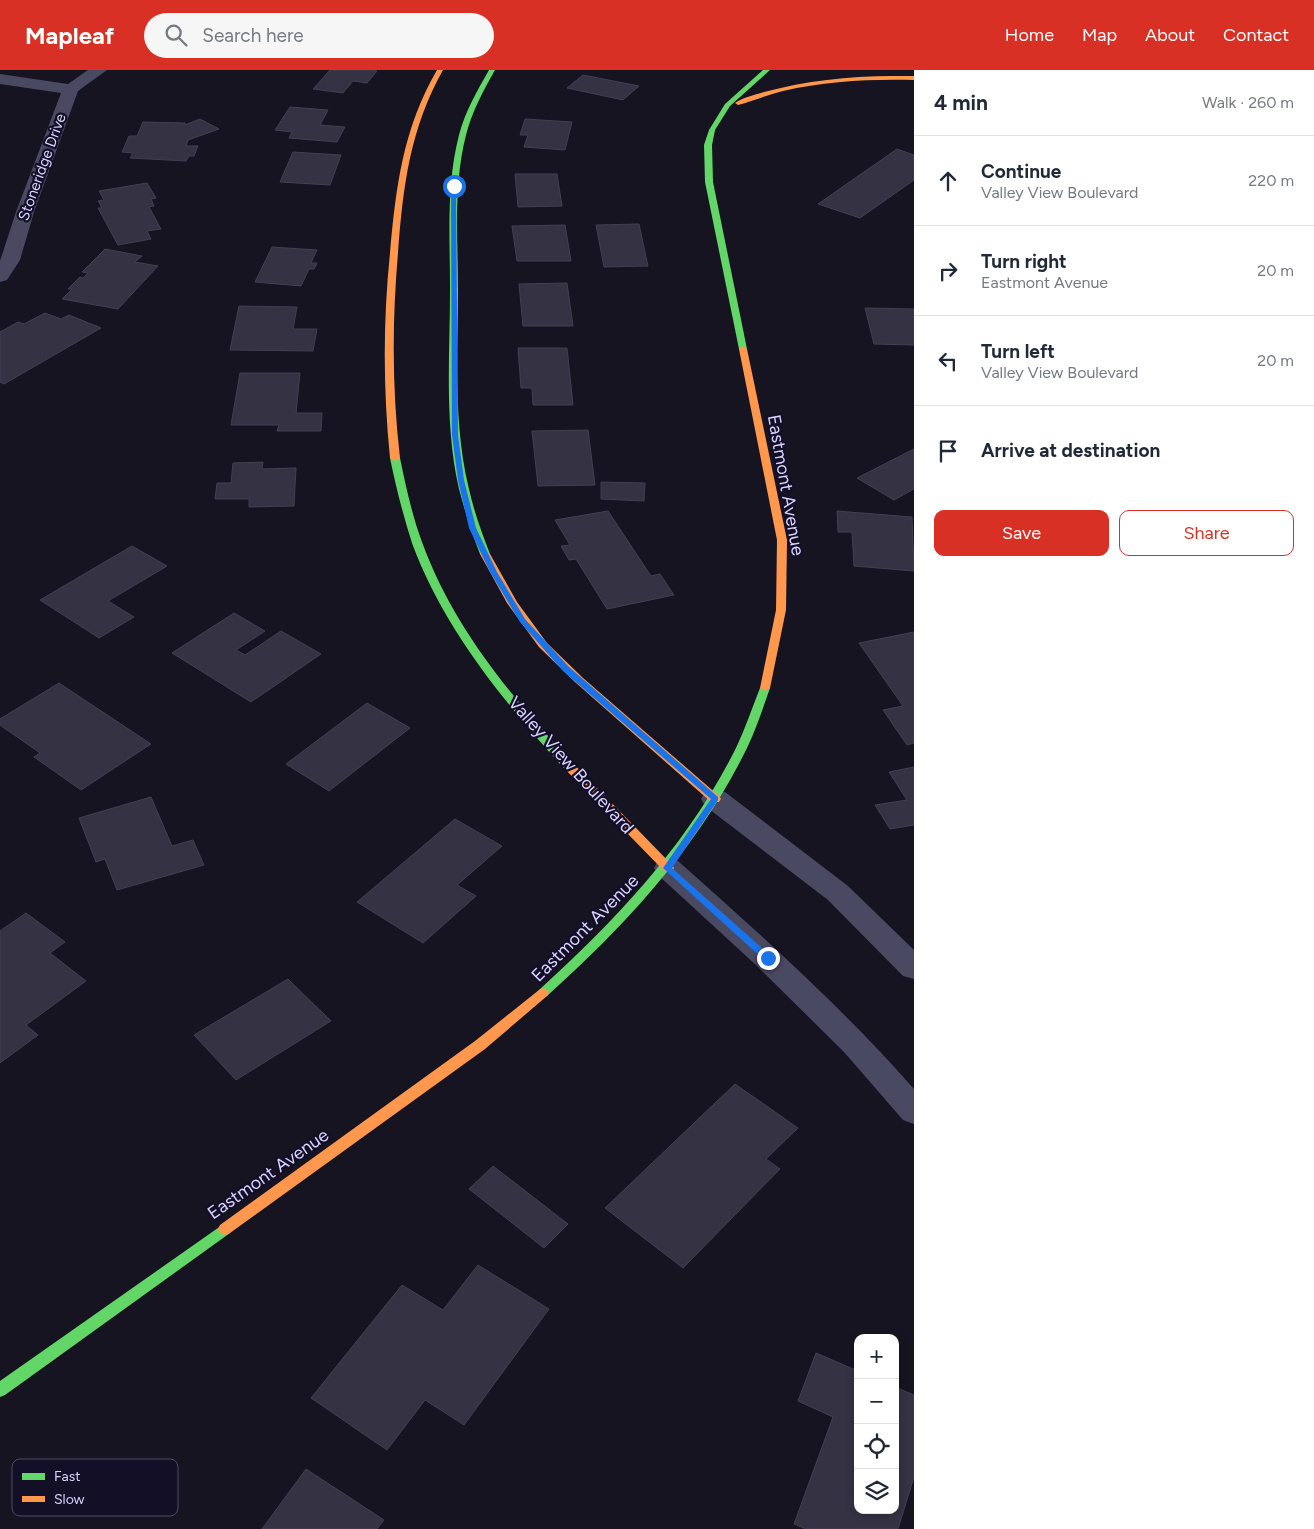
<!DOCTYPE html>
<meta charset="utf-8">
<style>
:root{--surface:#fff;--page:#f6f6f7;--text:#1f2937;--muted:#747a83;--line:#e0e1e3;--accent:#d93025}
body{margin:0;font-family:Figtree,sans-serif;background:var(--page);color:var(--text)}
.controls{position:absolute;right:15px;bottom:15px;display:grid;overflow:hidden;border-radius:10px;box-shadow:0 2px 8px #0003}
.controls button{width:45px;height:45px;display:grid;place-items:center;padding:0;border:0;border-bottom:1px solid var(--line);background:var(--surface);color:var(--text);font:25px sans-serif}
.stop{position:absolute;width:15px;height:15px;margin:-11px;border:4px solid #1a73e8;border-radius:50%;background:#fff}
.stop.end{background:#1a73e8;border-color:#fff;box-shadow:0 1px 5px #0008}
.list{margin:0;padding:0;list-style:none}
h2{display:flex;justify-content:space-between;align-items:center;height:65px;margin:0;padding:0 20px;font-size:21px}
h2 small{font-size:16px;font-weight:400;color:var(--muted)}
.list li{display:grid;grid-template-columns:32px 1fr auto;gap:15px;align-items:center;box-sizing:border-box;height:90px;padding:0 20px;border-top:1px solid var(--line)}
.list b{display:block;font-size:19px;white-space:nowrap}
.list p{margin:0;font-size:16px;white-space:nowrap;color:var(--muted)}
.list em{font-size:16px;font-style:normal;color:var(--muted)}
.actions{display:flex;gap:10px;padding:15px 20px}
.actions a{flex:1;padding:11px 0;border:1px solid var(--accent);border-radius:10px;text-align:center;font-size:18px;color:var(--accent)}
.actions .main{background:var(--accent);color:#fff}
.icon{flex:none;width:28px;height:28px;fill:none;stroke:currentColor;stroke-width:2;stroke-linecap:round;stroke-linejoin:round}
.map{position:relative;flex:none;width:914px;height:1459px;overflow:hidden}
header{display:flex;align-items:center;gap:30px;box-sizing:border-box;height:70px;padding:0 25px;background:var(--accent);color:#fff}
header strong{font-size:24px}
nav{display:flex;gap:28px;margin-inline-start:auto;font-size:18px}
.search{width:350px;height:45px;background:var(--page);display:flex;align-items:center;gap:12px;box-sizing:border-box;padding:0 18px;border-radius:28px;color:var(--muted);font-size:19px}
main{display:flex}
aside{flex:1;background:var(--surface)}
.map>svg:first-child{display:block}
.building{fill:#343243;stroke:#433f54}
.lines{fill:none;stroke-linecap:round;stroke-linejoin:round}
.street{fill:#4a4962;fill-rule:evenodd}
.fast{fill:#63d668;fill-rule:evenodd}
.slow{fill:#ff974d;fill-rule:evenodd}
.route{fill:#1a73e8}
.labels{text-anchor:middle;stroke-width:4.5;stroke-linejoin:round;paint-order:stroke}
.far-street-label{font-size:15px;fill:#d9d4ff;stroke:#130f26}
.street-label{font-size:18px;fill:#d9d4ff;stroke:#130f26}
.key{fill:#130f26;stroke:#4e4a67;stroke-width:1}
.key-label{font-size:14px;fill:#d9d4ff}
</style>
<header>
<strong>Mapleaf</strong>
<div class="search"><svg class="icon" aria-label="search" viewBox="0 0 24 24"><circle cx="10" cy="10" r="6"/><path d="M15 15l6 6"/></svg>Search here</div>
<nav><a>Home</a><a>Map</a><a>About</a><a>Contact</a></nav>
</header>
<main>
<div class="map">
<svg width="914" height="1459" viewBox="0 0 914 1459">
<rect width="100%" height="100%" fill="#161421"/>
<path class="building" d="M330,0H370L377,1L367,13L353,11L343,23L313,19Z
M583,5L639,16L623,30L567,18Z
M290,37L328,40L320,55L345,57L337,72L289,68L292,62L275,60Z
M200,49L219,59L188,70L186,76H198L194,86H189L186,91L130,88L133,83L122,82L129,66H137L143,52L185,53V55Z
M525,49L572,52L565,80L524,77L528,65H520Z
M897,79L914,85V110L860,148L818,134Z
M293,82L341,85L330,115L280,112Z
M515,104H557L562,136L518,137Z
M147,113L156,128L151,129L154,136L149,137L161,159L147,161L151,169L118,175L98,138H102L98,131L104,130L99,121Z
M639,154L648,196L604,197L596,155Z
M565,155L571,191H517L512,156Z
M272,177L317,180L311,193H317L314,199H309L301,216L255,212Z
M105,179L142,186L135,192L158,196L118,239L62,229L72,219H68L80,207L83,208L88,203L82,202Z
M567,213L573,256H523L519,214Z
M239,236L297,237L293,259H317L313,281L230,280Z
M865,238L914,239V275L874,274Z
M45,243L61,249L69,245L101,258L4,314L0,312V262L18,252L24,254Z
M518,278H567L573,335H533L532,318H521Z
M240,303H300L296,343H322L321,361H277L279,355H231Z
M588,360L595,415L538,416L532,361Z
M914,379V419L894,430L857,408Z
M263,392L262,399L296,398L294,436L249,437V429H215L217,413H231L233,393Z
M601,412L645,413L644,431L601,429Z
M608,441L651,506L660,504L674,525L607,539L576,489L569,490L561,476L570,475L555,450Z
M837,441L912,447L914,501L854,496L852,462H838Z
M132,476L167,496L108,531L134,547L99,568L40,530Z
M234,543L265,561L236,580L245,585L281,561L321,584L251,632L172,583Z
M914,562V673L907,675L883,640L903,636L859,573Z
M59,613L151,674L81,720L34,687L40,683L0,655V649Z
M367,633L410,658L329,721L286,694Z
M914,697V755L890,759L875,735L907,730L889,702Z
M151,727L172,776L193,770L204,795L117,820L105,789L96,792L79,748Z
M455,749L502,776L457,815L476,826L423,873L357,832Z
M26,843L65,872L50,883L86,911L26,955L38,965L0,993V861Z
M288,909L331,951L236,1010L194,965Z
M735,1014L798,1058L766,1089L780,1099L683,1198L605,1138Z
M493,1096L568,1154L544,1178L469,1119Z
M478,1195L549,1239L464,1355L425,1330L387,1380L311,1328L402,1215L443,1240Z
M816,1283L858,1301V1440H895V1317L914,1325V1407L898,1459H806L794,1454L833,1347L798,1331Z
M306,1399L384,1450L377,1459H262Z"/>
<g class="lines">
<path class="street" d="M88,0H107L78,21L34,142L20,190L7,210L0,212V191L16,142L61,23L0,14V4L68,14Z
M715,719L725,722L848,816L914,880V909L903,906L828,830L705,736L701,729L705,722Z
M668,788L678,791C760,864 841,936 914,1019V1054L903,1050L844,982L757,896L658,805L654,798L658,791Z"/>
<path class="fast" d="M489,0H495C483,21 472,42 466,65C453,116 458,168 458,220C458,286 453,354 469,419C474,442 482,463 490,484L485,487L480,484C472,463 465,442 459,419C444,354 450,286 450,219C450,168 446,115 459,65C465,42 477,21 489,0Z
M763,0H770L730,36L715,60L712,75L713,112L747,279L743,282L739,279L705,112L704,75L709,60L725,34Z
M395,385L400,388C406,417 412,445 422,472C452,555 509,624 568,688L570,691L568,694H560C501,628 443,557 412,473C403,445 396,417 390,388Z
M765,615L770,618C763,638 756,659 747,678C699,776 627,854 547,926L543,928L539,926L537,923L539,920C617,849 688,774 736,678C745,659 752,638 760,618Z
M225,1153L230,1155L232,1159L230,1163L5,1325L0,1327V1311Z"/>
<path class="slow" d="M437,0H443C410,59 403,116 398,183C392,252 392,319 400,388L395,391L390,388C383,319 383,251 390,183C396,116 403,59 437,0Z
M891,6H914V10C870,9 826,11 783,21C767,25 753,31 738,35L735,33C742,28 754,25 764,22C806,11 848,6 891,6Z
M743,276L747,279L787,470L786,540L770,618L765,621L760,618L776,540L777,470L739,279Z
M485,481L490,484L517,532L547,573L583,608L719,726L721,729L719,732H711L575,612L539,577L507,533L480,484Z
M564,687L568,688L672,795L674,798L672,801H664L560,694L558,691Z
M543,918L547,920L549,923L547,926L485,979L230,1163L225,1165L220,1163L218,1159L220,1155L475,971L539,920Z"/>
</g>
<path class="route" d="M454,115L456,116L458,365L464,410L476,458L497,502L525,549L569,597L718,727V730L672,798L771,886V890H764L663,798L711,729L563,601L520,552L490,502L469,458L458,410L452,365L451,116Z"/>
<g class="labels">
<g class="far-street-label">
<text transform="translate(42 97) rotate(-70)" y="5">Stoneridge Drive</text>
</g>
<g class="street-label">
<text transform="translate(786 415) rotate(80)" y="6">Eastmont Avenue</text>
<text transform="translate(571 695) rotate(48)" y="6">Valley View Boulevard</text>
<text transform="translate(585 858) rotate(-45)" y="6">Eastmont Avenue</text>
<text transform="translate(268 1104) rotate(-35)" y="6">Eastmont Avenue</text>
</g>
</g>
<rect x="12" y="1389" width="166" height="57" rx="8" class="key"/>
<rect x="22" y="1403" width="23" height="7" fill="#63d668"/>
<rect x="22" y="1426" width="23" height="6" fill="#ff974d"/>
<g class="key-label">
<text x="54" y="1411">Fast</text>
<text x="54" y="1434">Slow</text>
</g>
</svg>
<div class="controls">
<button>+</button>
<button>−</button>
<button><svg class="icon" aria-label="locate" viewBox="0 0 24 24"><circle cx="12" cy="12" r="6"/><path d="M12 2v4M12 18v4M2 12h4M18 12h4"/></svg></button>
<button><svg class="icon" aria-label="layers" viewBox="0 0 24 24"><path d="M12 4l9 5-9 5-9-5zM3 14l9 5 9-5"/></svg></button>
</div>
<div class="stop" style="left:454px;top:116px"></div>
<div class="stop end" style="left:768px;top:888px"></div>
</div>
<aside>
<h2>4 min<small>Walk · 260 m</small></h2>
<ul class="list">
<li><svg class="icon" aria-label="ahead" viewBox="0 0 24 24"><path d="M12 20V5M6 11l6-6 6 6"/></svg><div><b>Continue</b><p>Valley View Boulevard</p></div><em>220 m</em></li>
<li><svg class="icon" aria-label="right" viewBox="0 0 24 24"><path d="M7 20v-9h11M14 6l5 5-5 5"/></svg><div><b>Turn right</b><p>Eastmont Avenue</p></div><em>20 m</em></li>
<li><svg class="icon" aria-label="left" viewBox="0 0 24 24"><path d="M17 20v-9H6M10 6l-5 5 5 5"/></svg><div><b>Turn left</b><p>Valley View Boulevard</p></div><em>20 m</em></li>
<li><svg class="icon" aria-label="arrive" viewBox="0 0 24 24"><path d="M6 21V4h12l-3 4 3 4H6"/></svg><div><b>Arrive at destination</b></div></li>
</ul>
<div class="actions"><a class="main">Save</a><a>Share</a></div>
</aside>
</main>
